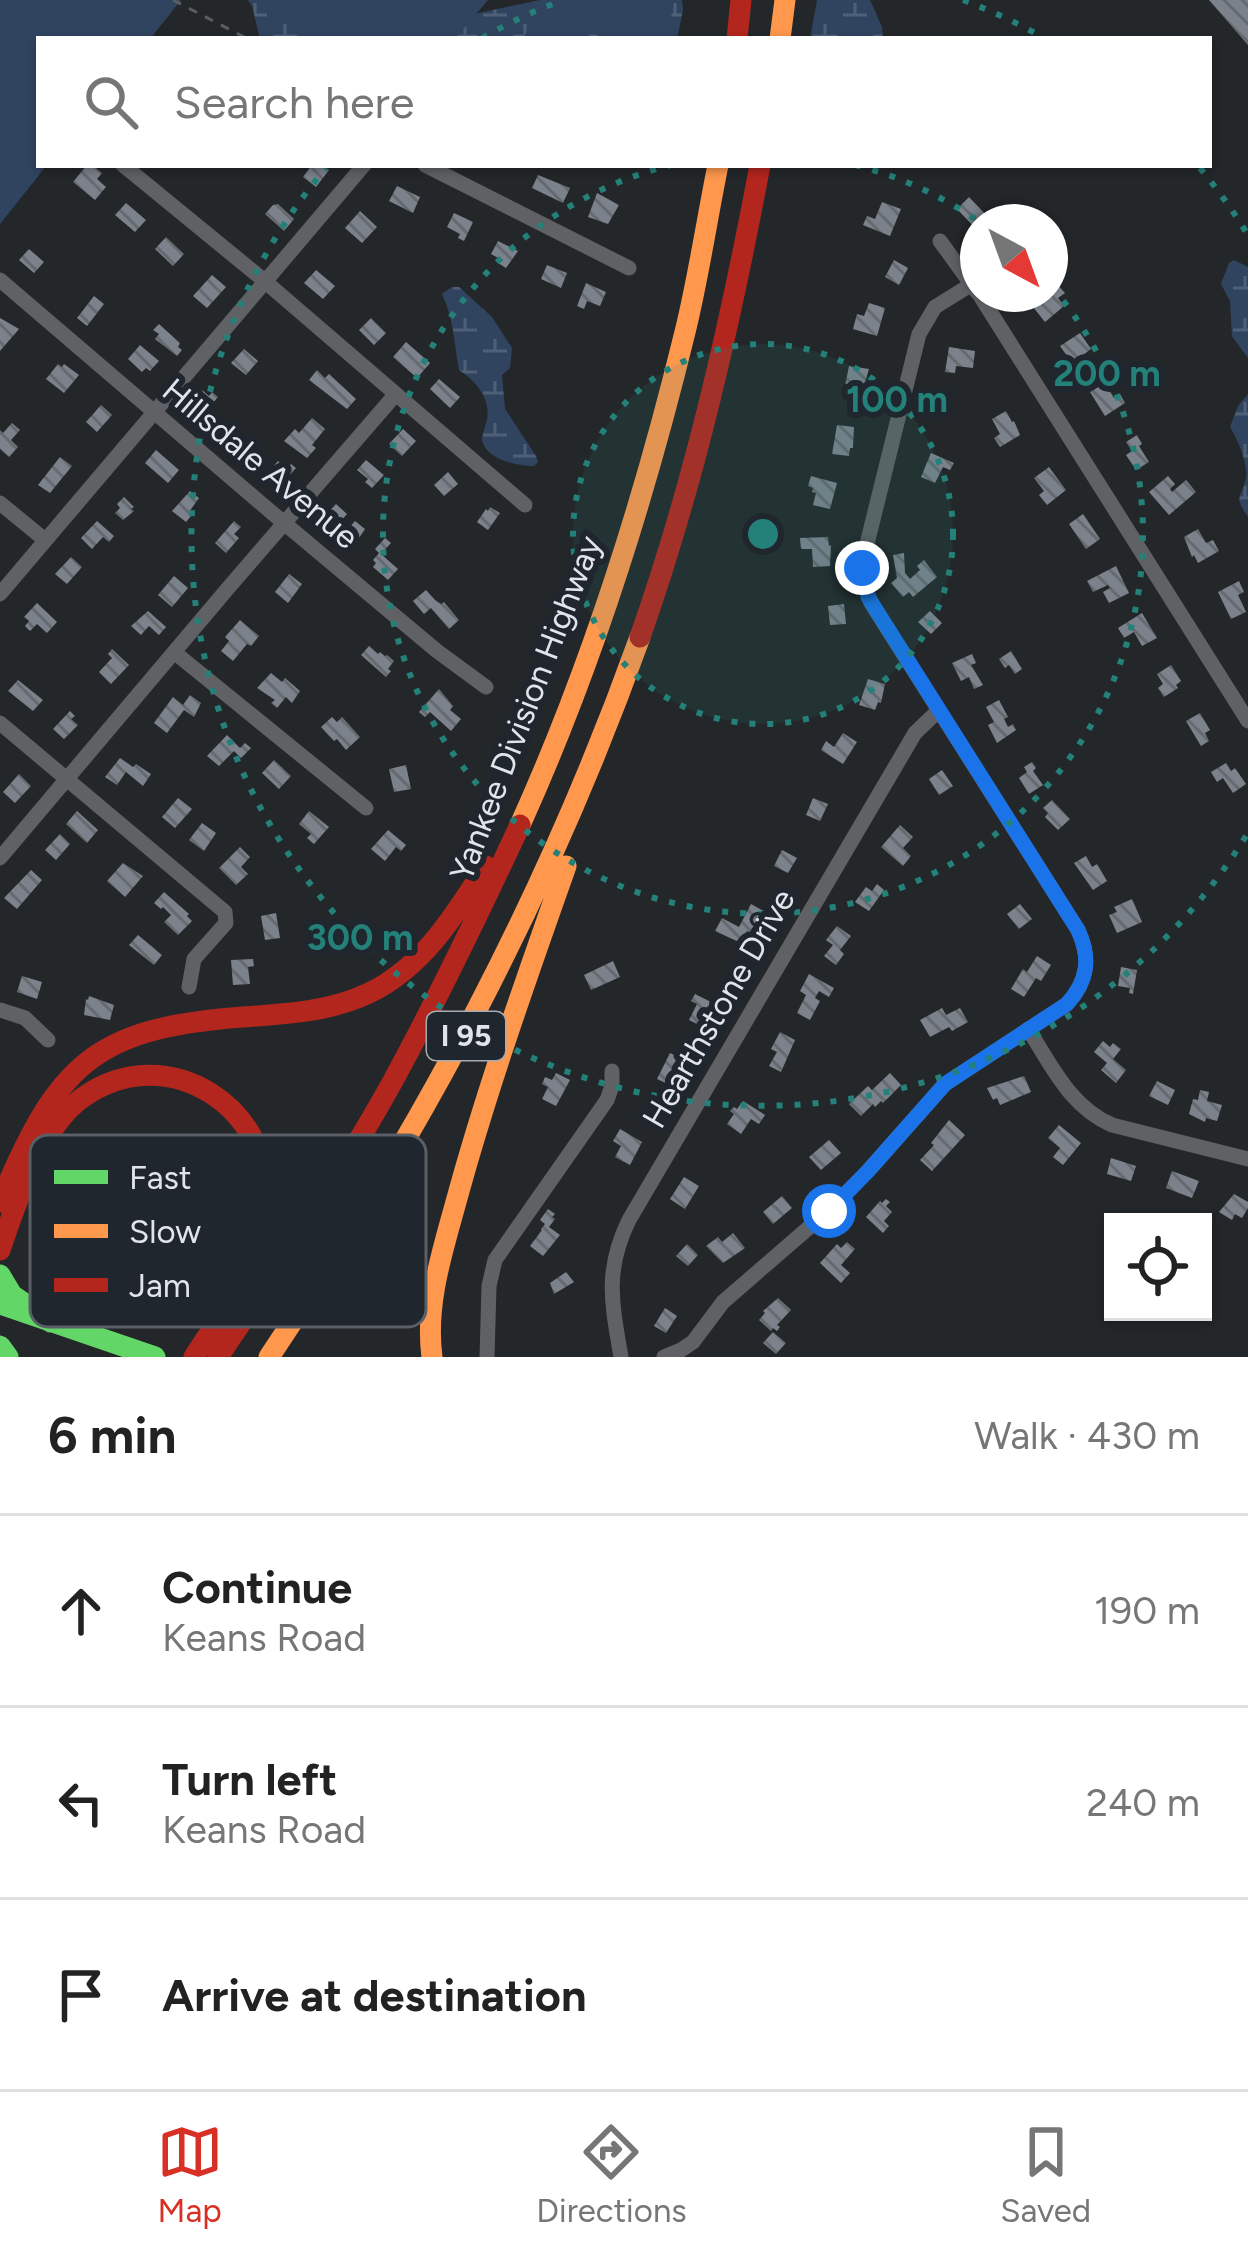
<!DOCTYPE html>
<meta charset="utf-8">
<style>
:root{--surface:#fff;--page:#f6f6f6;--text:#222;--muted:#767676;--line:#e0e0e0;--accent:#d93025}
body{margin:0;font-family:Figtree,sans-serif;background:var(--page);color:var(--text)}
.controls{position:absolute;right:36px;bottom:36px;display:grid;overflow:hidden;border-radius:0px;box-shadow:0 3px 9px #0004}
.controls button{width:108px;height:108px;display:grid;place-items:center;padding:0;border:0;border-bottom:3px solid var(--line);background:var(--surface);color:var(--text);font:60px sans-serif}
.compass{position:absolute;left:960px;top:204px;width:108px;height:108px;border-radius:50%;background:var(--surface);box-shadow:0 3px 9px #0004;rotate:139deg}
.stop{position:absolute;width:36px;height:36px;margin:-27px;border:9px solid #1a73e8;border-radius:50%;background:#fff}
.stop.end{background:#1a73e8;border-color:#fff;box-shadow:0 3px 12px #0008}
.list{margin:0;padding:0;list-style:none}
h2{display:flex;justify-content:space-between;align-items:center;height:156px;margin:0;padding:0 48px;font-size:51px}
h2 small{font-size:39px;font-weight:400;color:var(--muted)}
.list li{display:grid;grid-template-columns:78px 1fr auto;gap:36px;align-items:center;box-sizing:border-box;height:192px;padding:0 48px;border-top:3px solid var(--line)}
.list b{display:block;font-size:45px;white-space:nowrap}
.list p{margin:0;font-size:39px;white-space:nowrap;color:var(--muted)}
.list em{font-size:39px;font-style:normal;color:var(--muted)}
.icon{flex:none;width:66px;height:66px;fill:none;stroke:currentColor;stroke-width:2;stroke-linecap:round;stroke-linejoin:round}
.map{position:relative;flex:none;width:1248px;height:1357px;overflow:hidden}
.search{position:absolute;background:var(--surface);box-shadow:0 3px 9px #0004;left:36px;right:36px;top:36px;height:132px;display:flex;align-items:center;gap:30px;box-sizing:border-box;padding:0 42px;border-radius:0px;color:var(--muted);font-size:45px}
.sheet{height:732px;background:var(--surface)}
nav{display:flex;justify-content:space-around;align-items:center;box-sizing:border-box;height:168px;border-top:3px solid var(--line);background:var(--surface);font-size:33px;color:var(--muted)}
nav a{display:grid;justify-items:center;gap:6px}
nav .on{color:var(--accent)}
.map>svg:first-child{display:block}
.wetland{fill:url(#wetland-marsh)}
.green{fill:#304460}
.building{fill:url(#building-back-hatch)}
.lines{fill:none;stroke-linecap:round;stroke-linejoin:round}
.path{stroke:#5b5d60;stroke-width:3;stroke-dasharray:9 9;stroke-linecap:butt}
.street{stroke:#5f6165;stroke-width:15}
.fast{stroke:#63d668;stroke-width:21}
.slow{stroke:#ff974d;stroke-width:21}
.jam{stroke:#b3261e;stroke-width:21}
.route{stroke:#1a73e8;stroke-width:15}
.ring{fill:none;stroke:#24817a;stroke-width:6;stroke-dasharray:6 12}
.labels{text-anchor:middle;stroke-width:12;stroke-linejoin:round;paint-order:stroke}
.shield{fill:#20262e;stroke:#a7acb2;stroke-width:3}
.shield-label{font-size:30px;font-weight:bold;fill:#e1e5ea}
.street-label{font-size:33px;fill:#e1e5ea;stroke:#20262e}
.key{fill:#20262e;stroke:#5a5f66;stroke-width:3}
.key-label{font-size:33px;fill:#e1e5ea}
.centre{fill:#24817a;stroke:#20262e;stroke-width:6}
.ring-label{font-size:36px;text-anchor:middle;font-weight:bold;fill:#24817a;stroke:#20262e;stroke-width:12;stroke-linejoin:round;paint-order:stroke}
</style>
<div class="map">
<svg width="1248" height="1357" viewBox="0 0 1248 1357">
<defs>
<pattern id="wetland-marsh" width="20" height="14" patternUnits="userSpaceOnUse" patternTransform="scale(3)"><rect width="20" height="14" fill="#304460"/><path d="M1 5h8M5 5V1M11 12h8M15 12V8" fill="none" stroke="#4e5f77"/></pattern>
<pattern id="building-back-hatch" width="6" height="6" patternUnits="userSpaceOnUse" patternTransform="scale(3)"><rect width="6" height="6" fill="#7b828b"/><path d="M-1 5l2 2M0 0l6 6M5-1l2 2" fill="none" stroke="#656a6f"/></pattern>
</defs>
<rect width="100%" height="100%" fill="#24272a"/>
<path class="wetland" d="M248,0H341L474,14L540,0H682L683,10L677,39H260L252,6Z
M817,0H870L882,27L883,39H810Z
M1234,260L1248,267V358L1232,336L1230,301L1221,284L1229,263Z
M452,287H459L492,317L512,348L510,368L502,375L505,409L536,456L538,462L534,466C518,466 486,460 482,440C482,436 486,423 487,420C491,398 476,381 459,370C454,343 454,319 442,294Z
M1248,394V517C1233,495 1241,500 1246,478C1248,463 1238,440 1230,427L1238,406Z"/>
<path class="green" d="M0,0H181L150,39H39V165H47L0,224Z
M277,0H488L455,39H305Z
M542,0H673L669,39H630L596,22L587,39H523Z"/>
<path class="building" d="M1209,0H1248V45Z
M87,165H92L102,173L97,179L106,187L95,200L73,182Z
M312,165H322L329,170L316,187L303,177Z
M538,175L570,188L563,203L532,188Z
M397,186L420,197L413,213L389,201Z
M597,193L619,205L608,224L588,217Z
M969,197L989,218L986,222H978V231L957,209Z
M882,202L901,209L890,236L863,225L867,216L875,219Z
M126,203L146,220L135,232L115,215Z
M278,204L294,219L284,231L265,214L273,205Z
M360,211L377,227L362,243L345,228Z
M454,213L473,222L464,241L458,238L460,234L447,227Z
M166,237L184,254L173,266L155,249Z
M498,241L518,251L506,268L498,263L500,259L491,254Z
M29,249L44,262L34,273L19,260Z
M894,260L908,268L899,285L885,277Z
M547,265L567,273L561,288L541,279Z
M316,270L335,286L323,299L304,283Z
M212,275L226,287L207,308L193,296Z
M586,283L606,292L600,306L587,301L584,309L577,306Z
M1058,285L1065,293L1058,298L1064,306L1045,322L1033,307L1035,305L1031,299L1037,294H1050Z
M94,296L104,304L87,326L77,318Z
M869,303L885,308L877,336L853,329L857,314L864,316Z
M0,318L19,329L0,351Z
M371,318L386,333L374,345L359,330Z
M159,324L180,343L178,347L182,350L177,356L155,339L159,334L153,330Z
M1080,333L1091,349L1083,355L1088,362L1077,370L1060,346Z
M406,342L430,363L417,378L393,357Z
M140,345L159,361L150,371L146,368L142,372L128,359Z
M949,347L975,351L973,368L956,366L955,373L945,372Z
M244,349L258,361L246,375L231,363Z
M58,364L62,367L64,364L79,375L64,393L46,379Z
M849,366L869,369L860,399L843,396Z
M317,370L325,378L329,374L356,399L347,409L309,380Z
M439,379L460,397L450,408L430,389Z
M1105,383L1114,398L1120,394L1125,403L1105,416L1090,392Z
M202,390L209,396L212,392L218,397L200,418L188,407L191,403L188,400L196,392L199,394Z
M101,405L112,415L97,432L86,422Z
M1006,411L1012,422L1014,421L1020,435L1000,447L994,438L1000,434L992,419Z
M312,418L325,429L312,445L316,448L307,458L284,441L295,429L299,433Z
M12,423L20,430L11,440L18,447L9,457L0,449V430L3,433Z
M837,425L854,427L853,448H850L849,456L832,454Z
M403,429L416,441L402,456L389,444Z
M1137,435L1142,444L1139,446L1149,462L1136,470L1126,455L1132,451L1126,442Z
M156,450L179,470L168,483L145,463Z
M931,453L954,463L950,470L943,467L935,483L921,477Z
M60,457L72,466L50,493L38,485Z
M366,460L384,475L372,488L365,482L368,479L357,470Z
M278,461L286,469L291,464L296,468L281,485L270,480L272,477L267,473Z
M1049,467L1066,490L1047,505L1039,495L1044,491L1034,478Z
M448,472L458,484L444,496L434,485Z
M811,476L837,483L830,509L813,505L816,493L812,492L813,488L808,486Z
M1168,476L1175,484L1170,489L1172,492L1186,480L1196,492L1169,515L1149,492Z
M190,491L199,498L189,512L192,515L186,522L172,511Z
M124,497L134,507L131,509L134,511L123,520L115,513L120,508L117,504Z
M336,504L347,514L333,530L321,520Z
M490,507L500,513L488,530L477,522L486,509L488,511Z
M1083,514L1100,539L1086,549L1069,524Z
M97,521L114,536L109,542L103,537L92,549L81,538Z
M234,521L241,527L234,534L239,538L226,553L215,543Z
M355,521L365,529L355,544L343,535Z
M1198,529L1206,543L1213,540L1219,551L1198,563L1194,555L1192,557L1184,537Z
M828,537L829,546L831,545L830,566L813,567L812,549H801L800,538Z
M385,538L391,543L381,554L398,569L388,580L373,567L376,563L373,560L379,553L375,549Z
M904,553L905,573L910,579L920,570L917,566L924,560L937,577L913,597L909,592L903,597L891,583L897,578L893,555Z
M71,557L82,567L67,584L55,574Z
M1116,566L1129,593L1109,603L1103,592L1110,588L1108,585L1093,592L1087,581Z
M289,574L302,584L288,603L275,592Z
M174,576L188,588L172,607L158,595Z
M1239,581L1244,592L1238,595L1246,612L1231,619L1218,592Z
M426,590L435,600L441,604L444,602L459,620L449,629L431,608L424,614L413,601Z
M37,603L57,622L47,633L37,624L30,631L25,626L29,621L24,617Z
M844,604L846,624L830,625L828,606Z
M148,611L166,627L159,635L149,626L141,635L131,626Z
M930,611L942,623L931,634L918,622Z
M1142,613L1157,638L1142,646L1134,632L1124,638L1118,628Z
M240,620L259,636L251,646L247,644L233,661L221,651L229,641L225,637Z
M369,646L378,654L380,652L385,656L387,655L394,661L388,669L391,671L386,677L361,655Z
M112,649L129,665L111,684L99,672L112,658L108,654Z
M1011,651L1022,669L1015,674L1009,665L1005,668L999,659Z
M972,654L976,663L971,665L983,685L974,689L969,677L961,681L952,663Z
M1171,665L1181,681L1176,685L1178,688L1164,697L1158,688L1163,684L1157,674Z
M271,673L282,682L285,678L300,691L292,703L286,697L277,708L271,703L275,700L257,688Z
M868,679L885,684L881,703L878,702L875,710L859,705Z
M18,680L43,700L33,711L8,691Z
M439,689L453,706L450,710L461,719L451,731L430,712L425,717L419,712Z
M190,695L201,703L194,717L184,710L167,733L154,723L173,697L183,705Z
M999,700L1008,717L1004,719L1008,727L1013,724L1016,730L997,743L988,725L994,722L986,707Z
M70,711L75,716L71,719L78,725L64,739L53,729Z
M1200,713L1210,730L1205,733L1209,741L1201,746L1186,721Z
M332,717L337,722L342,717L360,737L346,750L337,739L334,741L321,727Z
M843,733L857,742L843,764L821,750L826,741L834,747Z
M227,735L240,748L245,743L251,748L241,758L234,751L219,766L207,756Z
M120,758L133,767L136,764L151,774L143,786L126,772L117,785L105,777Z
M274,760L291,776L279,789L262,773Z
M1032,762L1036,768L1033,771L1043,785L1029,794L1019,778L1027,772L1024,767Z
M1226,763L1231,771L1235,768L1246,784L1233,793L1223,778L1217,782L1211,772Z
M406,765L411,789L394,792L389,769Z
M942,770L953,786L939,795L929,779Z
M19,774L31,786L15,803L3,792Z
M178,798L192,809L175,828L162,817Z
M813,798L828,804L820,821L806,815Z
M1052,800L1070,819L1058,830L1045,817L1048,813L1043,808Z
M77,811L98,830L87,843L66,824Z
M309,811L329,827L314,844L307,838L311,834L299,824Z
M202,823L216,833L204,851L189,840Z
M900,825L913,837L903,848L911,856L903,866L881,847Z
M388,830L406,845L401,851L396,847L385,861L371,849Z
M60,834L70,844L56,860L45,850Z
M240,847L250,857L241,867L248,874L236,885L219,868Z
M782,850L797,858L788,873L774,866Z
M1086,856L1092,867L1097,864L1107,881L1093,890L1074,863Z
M123,863L143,876L125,897L107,881Z
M31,870L42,880L17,909L4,898Z
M877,884L884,890L869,911L855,902L866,887L872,891Z
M164,892L189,914L187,916L192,921L178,935L164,922L171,915L163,907L161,909L154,903Z
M1132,899L1142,922L1117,933L1109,915L1117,912L1114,907Z
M751,904L771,915L764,929L757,925L753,934L747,931L741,943L715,931L722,918L739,927Z
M1020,904L1032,919L1019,929L1007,914Z
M276,913L280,938L265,940L261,916Z
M837,926L851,936L840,950L844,954L836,965L824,956L833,945L826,940Z
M138,935L162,955L154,965L129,945Z
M1037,956L1051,965L1041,981L1036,978L1024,997L1011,989L1023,969L1027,972Z
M253,959L254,966L248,967L250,984L233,985L231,960Z
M613,961L620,977L591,990L584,975Z
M1121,967L1137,970L1133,994L1129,993L1130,988L1118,986Z
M809,974L834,988L829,997L819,991L815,998L820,1001L810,1020L797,1013L806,995L800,991Z
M22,976L42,982L37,999L17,992Z
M695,994L715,1004L703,1027L689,1020L697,1004L691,1001Z
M89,996L114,1005L110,1020L84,1015L86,999L88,1000Z
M942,1008L946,1015L960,1008L968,1022L952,1031L949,1027L930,1037L920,1020Z
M780,1032L795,1040L781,1072L769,1066L777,1052L771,1049Z
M1103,1041L1110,1047L1113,1043L1121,1049L1113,1059L1126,1070L1116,1083L1101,1070L1107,1063L1094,1052Z
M670,1053L685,1060L680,1070L683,1071L681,1076L678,1075L672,1086L657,1079Z
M556,1073L570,1080L556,1106L542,1099L548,1087L542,1084L545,1077L552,1080Z
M890,1073L901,1085L883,1103L881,1101L875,1107L873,1104L861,1116L849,1104L868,1086L872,1090Z
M1024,1076L1031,1092L1000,1105L997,1098L993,1100L987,1088Z
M1157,1081L1175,1090L1168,1105L1149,1096Z
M1200,1090L1209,1092L1207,1101L1222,1105L1217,1121L1206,1118L1205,1122L1189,1114L1193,1099L1198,1100Z
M743,1101L765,1115L759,1124L751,1119L741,1134L727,1124L734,1114L730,1111L734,1107L737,1109Z
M949,1120L965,1135L932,1171L920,1160L934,1145L931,1143Z
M1059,1125L1081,1143L1063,1165L1053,1157L1060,1148L1048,1138Z
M620,1129L642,1142L630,1165L615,1157L621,1146L613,1141Z
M829,1140L841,1153L821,1170L809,1157Z
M1111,1158L1136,1166L1131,1181L1107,1174Z
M1172,1171L1199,1181L1192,1198L1166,1188Z
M684,1177L699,1186L685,1209L670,1199Z
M1234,1194L1248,1202V1208L1242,1218L1235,1214L1232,1220L1219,1212Z
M782,1196L792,1208L773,1224L763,1212Z
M886,1199L890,1202L886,1206L892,1212L884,1221L889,1226L883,1233L866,1217L880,1201L882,1203Z
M548,1209L555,1214L552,1217L555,1219L549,1227L560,1235L543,1256L530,1246L542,1230L541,1229L545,1224L540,1220Z
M733,1233L745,1248L723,1263L706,1246L718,1237L722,1242Z
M847,1242L855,1249L841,1265L850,1273L841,1283L820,1263L837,1244L841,1248Z
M687,1244L698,1255L688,1266L676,1256Z
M566,1272L574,1282L554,1294L550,1283Z
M778,1298L791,1310L777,1325L780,1327L777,1331L773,1328L771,1331L759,1320L765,1313L763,1311Z
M665,1308L677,1316L666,1333L654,1326Z
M773,1332L786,1343L776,1354L763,1343Z"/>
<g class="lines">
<path class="path" d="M173,0L248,39"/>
<path class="street" d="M123,165L261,278L525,505
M425,165L629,268
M940,241L977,292
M0,280L284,523L437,651L486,687
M979,294L1248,721
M0,503L45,540
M0,594L364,165
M174,652L366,808
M0,723L225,912L226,923L194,959L189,987
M0,858L229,587L395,395
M0,1010L25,1018L48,1040
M1028,1029C1052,1066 1070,1107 1112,1125L1248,1159
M487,1357L489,1286L495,1260L607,1100L612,1086V1071
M621,1357C612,1304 604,1271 629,1220L915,733L938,711
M664,1357L681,1350L693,1342L723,1302L828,1211L868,1171L945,1084L1067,1004C1088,981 1091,958 1078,930L871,603L863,580L864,556L919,334L935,307L972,284"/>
<path class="fast" d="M0,1275L12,1295L51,1322
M0,1304L155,1357
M0,1346L8,1357"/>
<path class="slow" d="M780,39L785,0
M520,825C592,666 645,497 686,328C699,274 707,219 718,165
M269,1357C423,1128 547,897 640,637
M432,1357C425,1304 442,1253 456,1202C487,1088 527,977 566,866"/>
<path class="jam" d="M737,39L741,0
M640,637C694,484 730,325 760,165
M0,1202C57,1066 92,1028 243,1017C286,1014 329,1012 369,993C423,967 455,915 486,866
M0,1250C16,1203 40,1128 82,1098C167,1036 277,1109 267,1210C262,1264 222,1313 194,1357
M218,1357C279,1266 341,1175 394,1079C439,996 480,911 520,825"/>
</g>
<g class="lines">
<path class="route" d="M829,1211L868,1171L945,1084L1067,1004C1088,981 1091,958 1078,930L868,597L862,568"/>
</g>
<circle cx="763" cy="534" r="190" fill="#24817a" fill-opacity=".12"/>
<g class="ring">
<circle cx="763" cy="534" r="190"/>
<path d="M855 165A380 380 0 0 1 978 221M1052 287A380 380 0 1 1 671 165"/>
<path d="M1246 836A570 570 0 1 1 326 168M482 38A570 570 0 0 1 563 0M963 0A570 570 0 0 1 1044 38M1200 168A570 570 0 0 1 1246 232"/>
</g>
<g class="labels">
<rect class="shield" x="427" y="1012" width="78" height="48" rx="9"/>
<g class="shield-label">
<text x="466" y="1046">I 95</text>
</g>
<g class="street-label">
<text transform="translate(261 463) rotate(40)" y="12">Hillsdale Avenue</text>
<text transform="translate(525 708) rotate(-69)" y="12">Yankee Division Highway</text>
<text transform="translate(718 1008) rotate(-60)" y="12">Hearthstone Drive</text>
</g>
</g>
<rect x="30" y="1135" width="396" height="192" rx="18" class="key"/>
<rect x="54" y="1170" width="54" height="14" fill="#63d668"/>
<rect x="54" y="1224" width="54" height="14" fill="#ff974d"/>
<rect x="54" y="1278" width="54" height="14" fill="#b3261e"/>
<g class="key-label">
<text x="129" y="1189">Fast</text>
<text x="129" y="1243">Slow</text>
<text x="129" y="1297">Jam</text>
</g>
<circle cx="763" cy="534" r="18" class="centre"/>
<g class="ring-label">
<text x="1107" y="386">200 m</text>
<text x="897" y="412">100 m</text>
<text x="360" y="950">300 m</text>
</g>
</svg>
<div class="controls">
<button><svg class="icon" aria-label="locate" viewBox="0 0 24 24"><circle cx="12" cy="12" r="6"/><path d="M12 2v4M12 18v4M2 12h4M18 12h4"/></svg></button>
</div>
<svg class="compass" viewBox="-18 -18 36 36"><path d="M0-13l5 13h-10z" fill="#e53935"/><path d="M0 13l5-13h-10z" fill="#767676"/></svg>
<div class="stop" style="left:829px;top:1211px"></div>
<div class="stop end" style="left:862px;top:568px"></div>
<div class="search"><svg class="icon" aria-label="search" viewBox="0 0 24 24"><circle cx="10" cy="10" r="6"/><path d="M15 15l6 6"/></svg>Search here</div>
</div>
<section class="sheet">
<h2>6 min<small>Walk · 430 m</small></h2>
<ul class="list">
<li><svg class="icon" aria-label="ahead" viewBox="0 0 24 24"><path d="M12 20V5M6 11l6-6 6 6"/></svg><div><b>Continue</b><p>Keans Road</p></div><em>190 m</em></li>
<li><svg class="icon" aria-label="left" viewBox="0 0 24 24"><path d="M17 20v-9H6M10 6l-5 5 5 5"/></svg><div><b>Turn left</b><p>Keans Road</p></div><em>240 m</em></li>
<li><svg class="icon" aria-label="arrive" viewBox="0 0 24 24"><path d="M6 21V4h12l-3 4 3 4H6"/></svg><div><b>Arrive at destination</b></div></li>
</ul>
</section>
<nav>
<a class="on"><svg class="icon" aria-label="map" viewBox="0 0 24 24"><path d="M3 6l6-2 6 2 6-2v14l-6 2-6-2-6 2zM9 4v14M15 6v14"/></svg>Map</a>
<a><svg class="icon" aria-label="directions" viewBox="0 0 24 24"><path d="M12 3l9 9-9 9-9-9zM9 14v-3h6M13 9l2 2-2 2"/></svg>Directions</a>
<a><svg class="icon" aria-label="saved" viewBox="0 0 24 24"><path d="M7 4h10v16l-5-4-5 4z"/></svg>Saved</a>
</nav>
